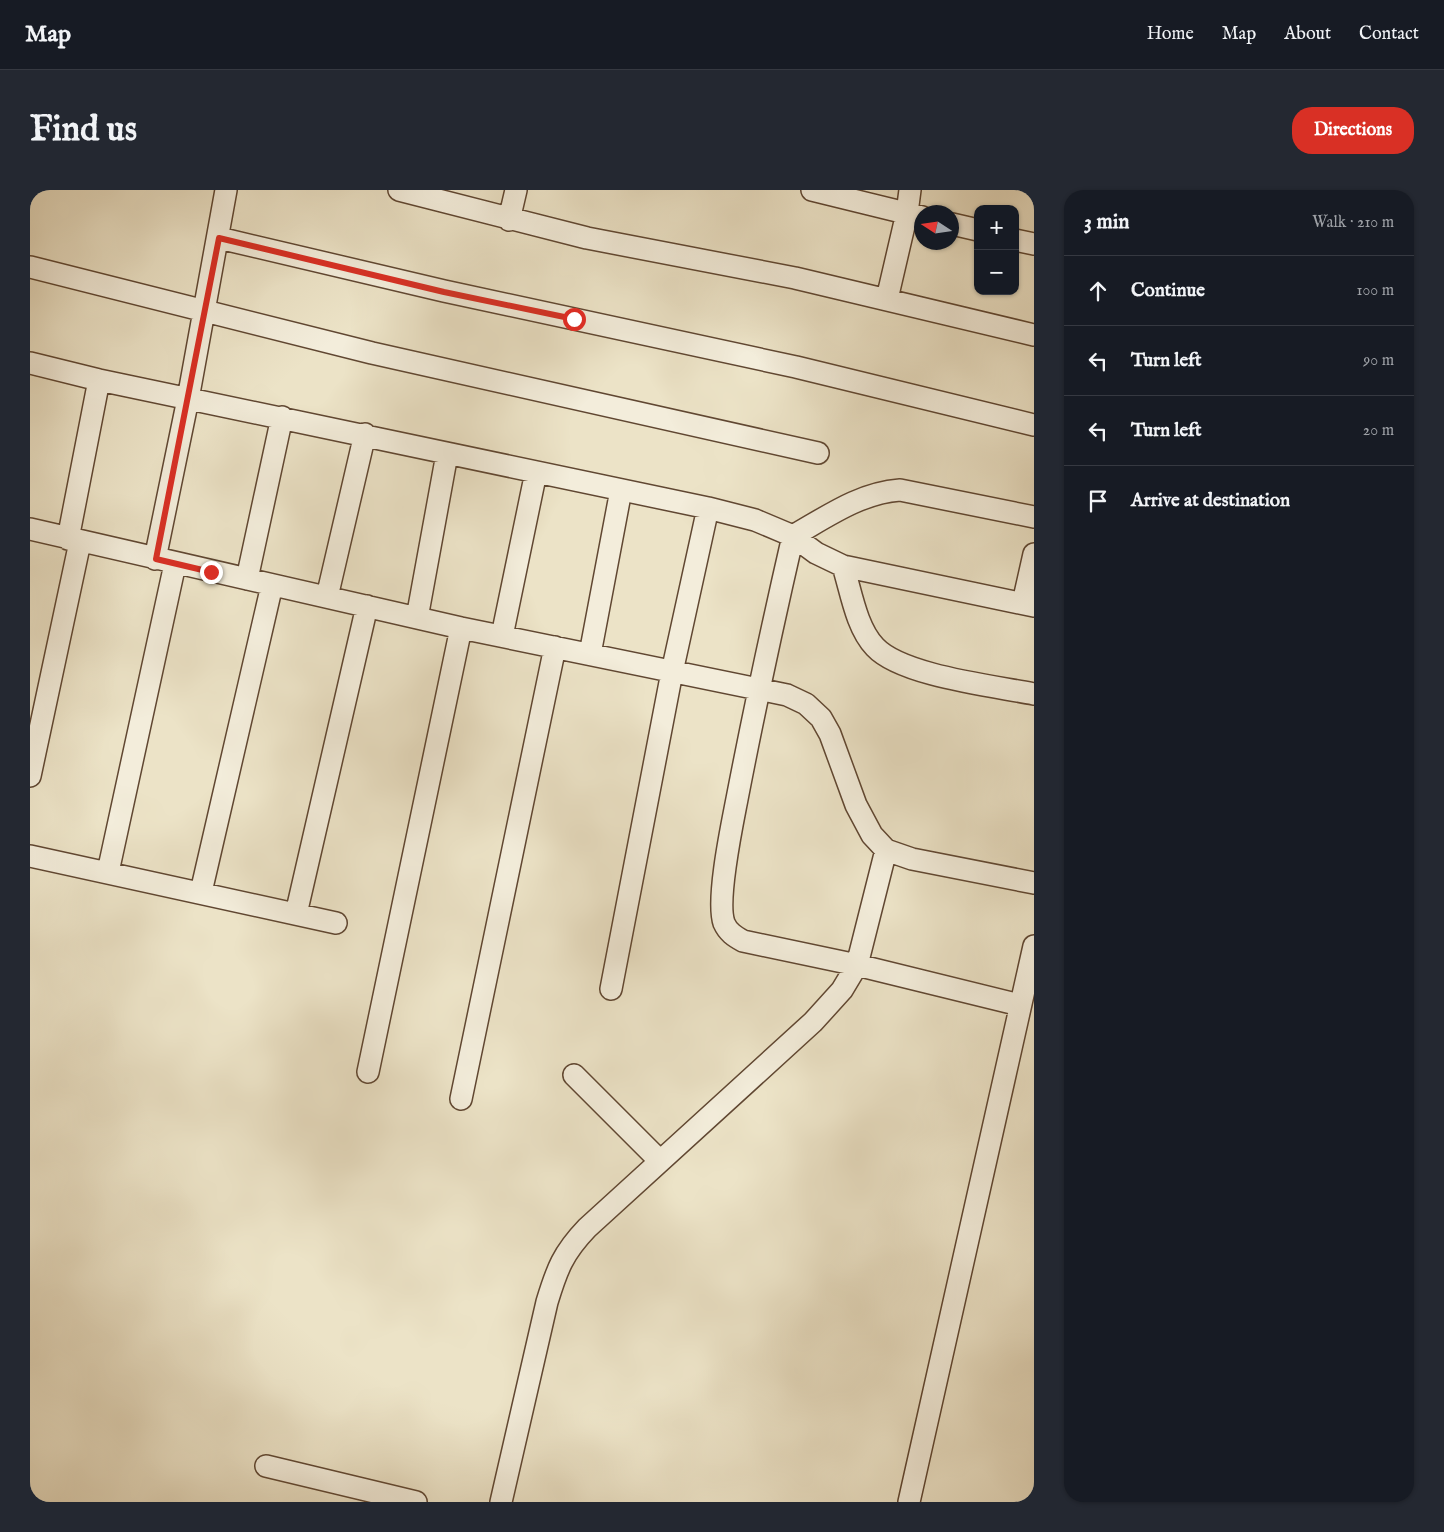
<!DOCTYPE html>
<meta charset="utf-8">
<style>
:root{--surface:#171b24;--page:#242831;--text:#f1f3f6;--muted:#9ea1a6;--line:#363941;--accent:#d93025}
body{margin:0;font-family:"IM FELL English",serif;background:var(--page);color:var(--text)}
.controls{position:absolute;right:15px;top:15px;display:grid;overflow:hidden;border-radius:10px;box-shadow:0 1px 4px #0004}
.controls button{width:45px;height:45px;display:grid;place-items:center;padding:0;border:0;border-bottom:1px solid var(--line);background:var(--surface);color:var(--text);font:25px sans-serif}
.compass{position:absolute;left:884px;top:15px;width:45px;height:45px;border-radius:50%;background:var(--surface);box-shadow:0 1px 4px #0004;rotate:282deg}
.stop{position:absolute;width:15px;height:15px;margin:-11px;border:4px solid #d93025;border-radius:50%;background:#fff}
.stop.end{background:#d93025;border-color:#fff;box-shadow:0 1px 5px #0008}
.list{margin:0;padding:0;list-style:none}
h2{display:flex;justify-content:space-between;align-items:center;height:65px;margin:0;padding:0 20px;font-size:21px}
h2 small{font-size:16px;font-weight:400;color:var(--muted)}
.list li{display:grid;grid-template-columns:32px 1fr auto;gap:15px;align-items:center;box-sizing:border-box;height:70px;padding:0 20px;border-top:1px solid var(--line)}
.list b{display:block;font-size:19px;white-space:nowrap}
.list em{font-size:16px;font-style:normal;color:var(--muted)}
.icon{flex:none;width:28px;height:28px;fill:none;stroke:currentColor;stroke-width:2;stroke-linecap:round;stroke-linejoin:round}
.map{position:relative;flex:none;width:1004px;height:1312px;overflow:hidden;border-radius:20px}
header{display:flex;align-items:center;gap:30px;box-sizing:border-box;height:70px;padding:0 25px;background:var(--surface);border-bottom:1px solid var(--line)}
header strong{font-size:24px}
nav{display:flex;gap:28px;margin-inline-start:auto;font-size:18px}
.intro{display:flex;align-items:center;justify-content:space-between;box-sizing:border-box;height:120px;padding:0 30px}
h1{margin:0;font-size:35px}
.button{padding:12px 22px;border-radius:20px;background:var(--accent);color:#fff;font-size:18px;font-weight:700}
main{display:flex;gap:30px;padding:0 30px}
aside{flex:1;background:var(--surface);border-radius:20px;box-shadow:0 1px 4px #0004}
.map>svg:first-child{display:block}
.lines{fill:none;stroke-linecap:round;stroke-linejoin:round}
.street-casing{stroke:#604732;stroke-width:24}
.street{stroke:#f3eddb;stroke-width:21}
.route{stroke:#d93025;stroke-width:6}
</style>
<header>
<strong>Map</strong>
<nav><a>Home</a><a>Map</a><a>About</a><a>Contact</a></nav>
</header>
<div class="intro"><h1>Find us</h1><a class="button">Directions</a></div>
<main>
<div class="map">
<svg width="1004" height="1312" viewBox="0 0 1004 1312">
<rect width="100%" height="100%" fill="#ece3c7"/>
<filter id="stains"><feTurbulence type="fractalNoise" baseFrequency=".004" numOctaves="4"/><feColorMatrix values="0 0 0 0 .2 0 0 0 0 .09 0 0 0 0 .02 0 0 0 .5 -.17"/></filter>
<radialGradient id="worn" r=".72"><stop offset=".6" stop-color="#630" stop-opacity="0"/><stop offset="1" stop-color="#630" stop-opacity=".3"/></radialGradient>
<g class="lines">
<defs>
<path id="street" d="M369,0L557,48L765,88L1004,145
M782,0L892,27
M479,30L486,0
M922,34L948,40
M189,48L414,101L766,177L1004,235
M985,50L1004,54
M0,77L342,163L788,263
M857,109L877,23L880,0
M0,173L69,190L678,318L725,330L763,346L786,363L813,376L1004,416
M0,339L431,438L757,505L776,514L791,528L800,544L826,615L842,645L856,660L882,669L1004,693
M38,349L69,190
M125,369L158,209L196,0
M813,376C821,401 826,437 845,457C872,486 965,496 1004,504
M217,389L252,227
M297,407L335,244
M993,413L1004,364
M387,428L417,264
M472,446L506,282
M560,464L591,300
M0,586L50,352
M0,666L306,733
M78,682L145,374
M171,702L242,395
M266,724L337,416
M581,799L642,482L678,318
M990,815L827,775L713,751C704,746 698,742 694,733C686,710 702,635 707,609C724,521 743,433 763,346C798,326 830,303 870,300L1004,327
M338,882L431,438
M544,885L630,971
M431,909L525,457
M236,1276L386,1312
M471,1312L517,1112C527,1079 533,1063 557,1038L783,832L812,800L827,775L856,660
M879,1312L1004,756"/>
</defs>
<use href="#street" class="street-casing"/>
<use href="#street" class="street"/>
</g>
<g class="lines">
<path class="route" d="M181,382L126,369L189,48L414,102L544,129"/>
</g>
<rect width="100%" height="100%" filter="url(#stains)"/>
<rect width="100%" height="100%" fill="url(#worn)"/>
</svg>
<div class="controls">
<button>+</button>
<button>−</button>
</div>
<svg class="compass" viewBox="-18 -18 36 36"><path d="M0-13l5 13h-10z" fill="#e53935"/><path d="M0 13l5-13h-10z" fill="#9ea1a6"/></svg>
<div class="stop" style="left:544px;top:129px"></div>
<div class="stop end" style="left:181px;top:382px"></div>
</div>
<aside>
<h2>3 min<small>Walk · 210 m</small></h2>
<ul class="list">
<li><svg class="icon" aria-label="ahead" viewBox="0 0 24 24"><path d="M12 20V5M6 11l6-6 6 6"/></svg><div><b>Continue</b></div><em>100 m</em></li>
<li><svg class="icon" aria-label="left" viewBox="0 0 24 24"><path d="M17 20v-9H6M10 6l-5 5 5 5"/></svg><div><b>Turn left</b></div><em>90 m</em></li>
<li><svg class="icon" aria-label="left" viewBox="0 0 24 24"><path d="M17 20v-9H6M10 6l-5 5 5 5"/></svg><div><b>Turn left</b></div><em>20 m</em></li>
<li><svg class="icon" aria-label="arrive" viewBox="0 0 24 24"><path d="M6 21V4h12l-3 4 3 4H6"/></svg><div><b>Arrive at destination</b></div></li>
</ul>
</aside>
</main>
